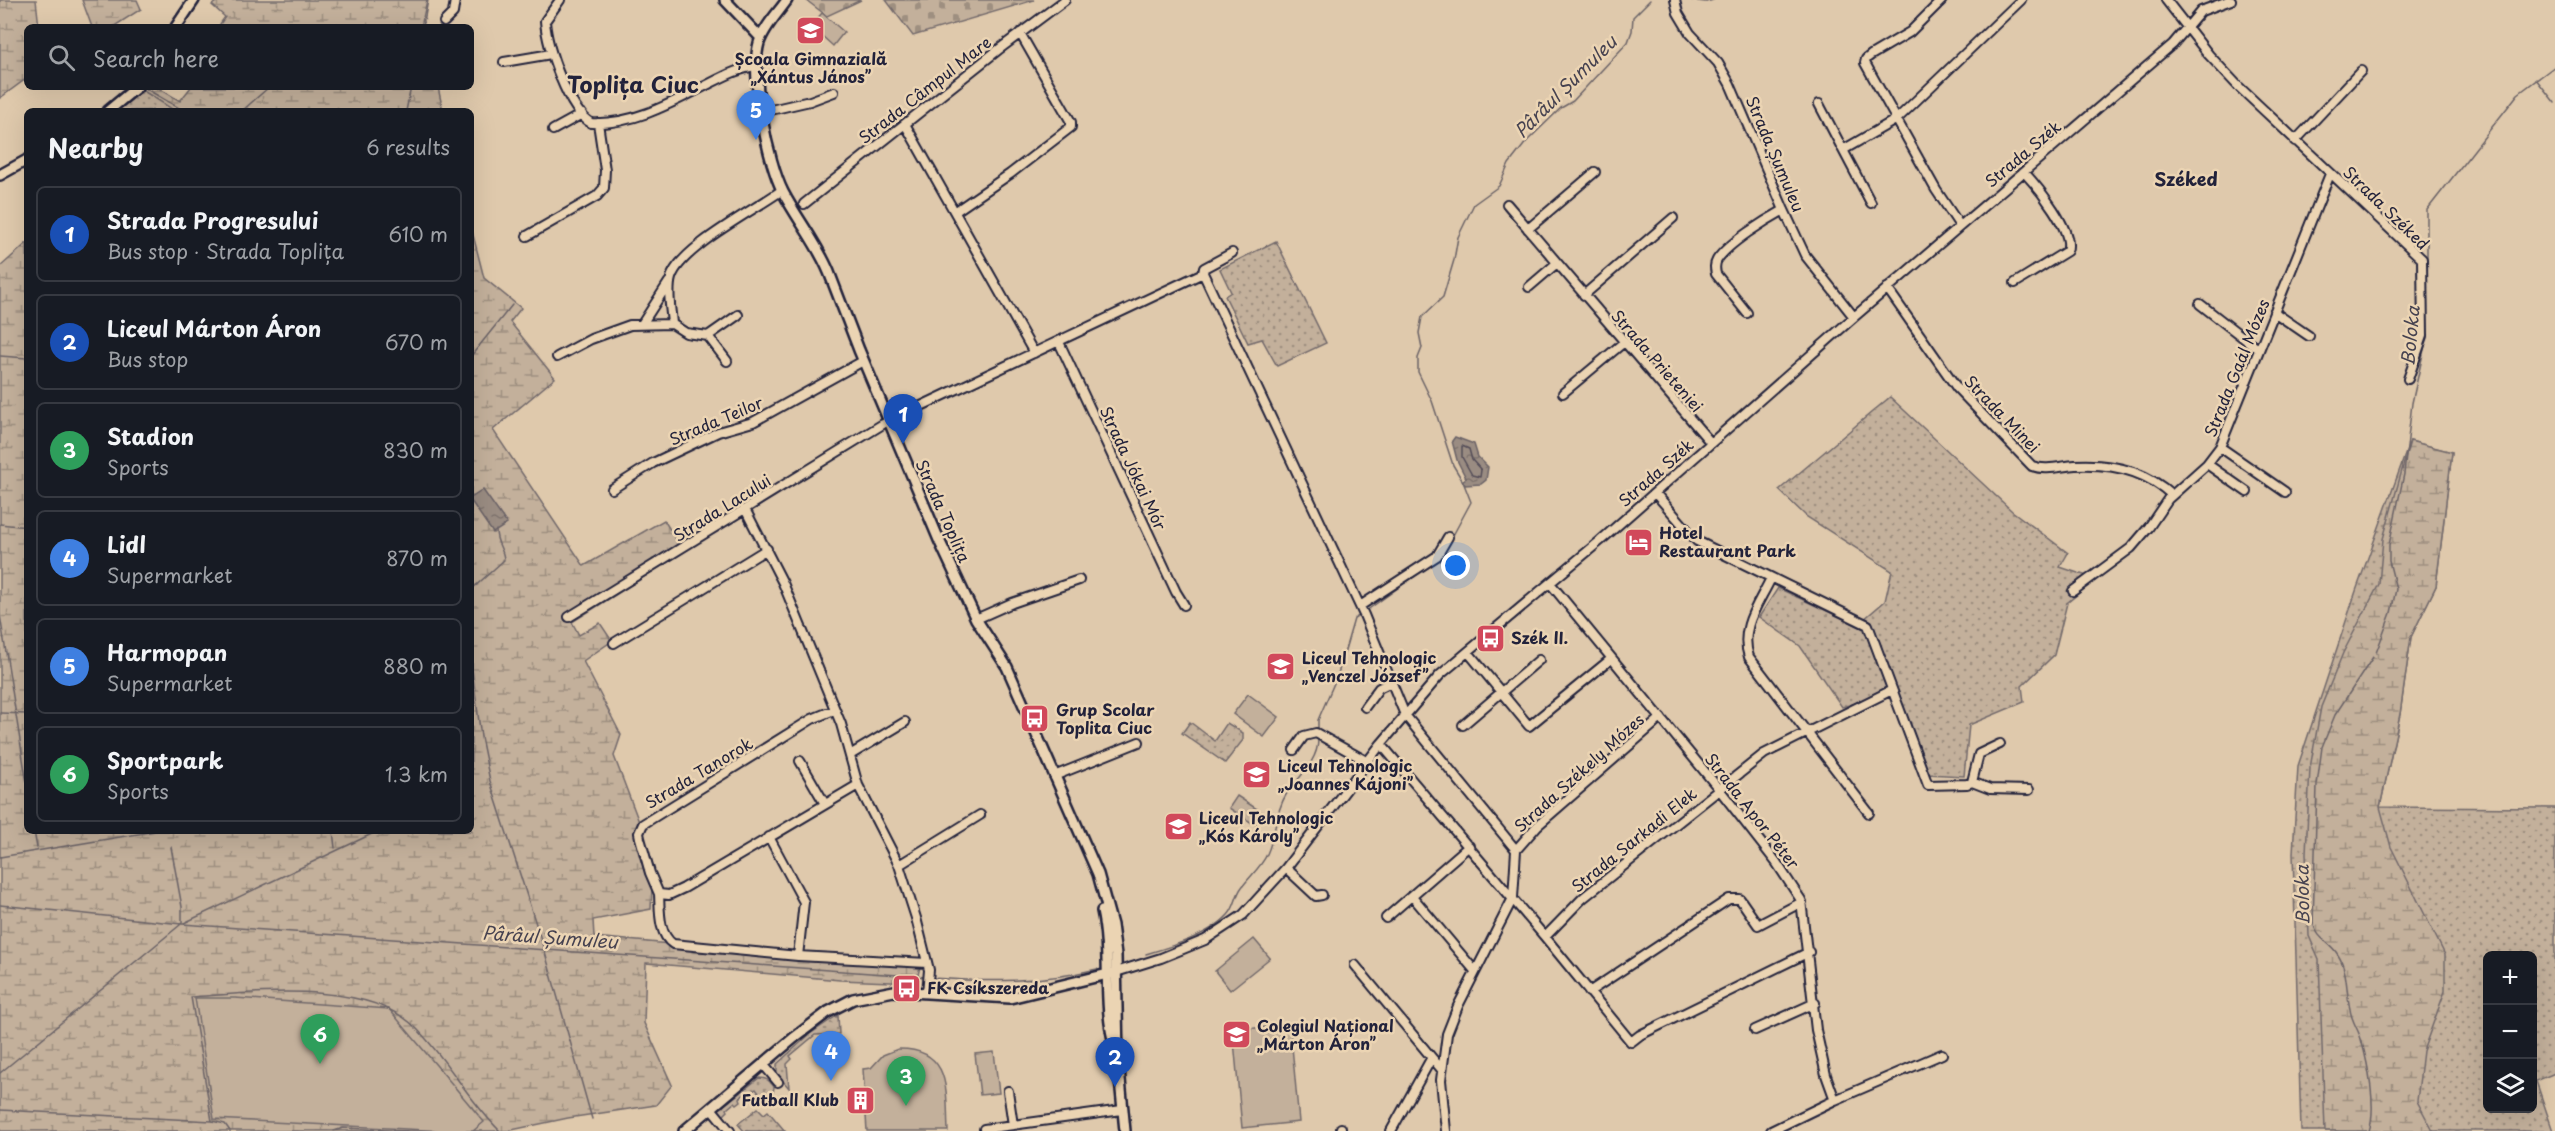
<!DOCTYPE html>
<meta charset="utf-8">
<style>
:root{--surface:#171b24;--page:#242831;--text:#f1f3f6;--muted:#9ea1a6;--line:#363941;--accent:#1a73e8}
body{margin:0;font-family:"Playpen Sans",sans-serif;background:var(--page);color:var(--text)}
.controls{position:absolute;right:18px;bottom:18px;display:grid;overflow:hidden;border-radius:9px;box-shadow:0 6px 24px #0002}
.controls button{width:54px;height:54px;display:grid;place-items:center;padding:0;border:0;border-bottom:2px solid var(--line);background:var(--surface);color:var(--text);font:30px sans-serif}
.you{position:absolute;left:1456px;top:566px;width:21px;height:21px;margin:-15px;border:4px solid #fff;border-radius:50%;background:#1a73e8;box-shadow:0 0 0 9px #1a73e833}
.badge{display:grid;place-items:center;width:39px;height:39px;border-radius:50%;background:var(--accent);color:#fff;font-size:20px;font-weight:700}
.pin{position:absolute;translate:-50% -50px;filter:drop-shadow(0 2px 3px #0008)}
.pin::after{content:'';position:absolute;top:32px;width:21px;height:18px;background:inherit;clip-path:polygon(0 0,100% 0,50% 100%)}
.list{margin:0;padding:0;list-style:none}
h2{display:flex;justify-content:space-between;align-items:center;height:78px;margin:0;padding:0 24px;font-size:26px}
h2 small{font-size:20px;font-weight:400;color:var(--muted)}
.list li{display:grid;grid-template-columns:39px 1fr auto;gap:18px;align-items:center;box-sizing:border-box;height:96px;margin:0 12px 12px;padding:0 12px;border:2px solid var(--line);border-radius:9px}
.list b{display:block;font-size:22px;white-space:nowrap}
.list p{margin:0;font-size:20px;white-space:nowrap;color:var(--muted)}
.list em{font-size:20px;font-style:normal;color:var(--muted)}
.icon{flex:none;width:33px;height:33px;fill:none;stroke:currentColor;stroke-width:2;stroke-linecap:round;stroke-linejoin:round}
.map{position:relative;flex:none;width:2555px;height:1131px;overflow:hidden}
.search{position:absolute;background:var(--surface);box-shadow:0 6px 24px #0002;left:24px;top:24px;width:450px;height:66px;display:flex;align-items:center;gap:15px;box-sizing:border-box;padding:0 21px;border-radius:9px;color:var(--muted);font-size:22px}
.panel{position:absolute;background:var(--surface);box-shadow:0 6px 24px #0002;left:24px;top:108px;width:450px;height:726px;border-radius:9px}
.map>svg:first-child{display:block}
.grass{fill:url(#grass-dots);stroke:#72696b;stroke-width:1.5;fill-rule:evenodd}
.wetland{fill:url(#wetland-marsh);stroke:#72696b;stroke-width:1.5}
.cemetery{fill:url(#cemetery-stones);stroke:#72696b;stroke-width:1.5}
.garden{fill:#c3b09b;stroke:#72696b;stroke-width:1.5}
.water{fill:url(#water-ripples);stroke:#6a6266;stroke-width:1.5}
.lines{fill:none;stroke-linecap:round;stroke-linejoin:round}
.shore{stroke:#524c57;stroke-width:1.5}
.stream{stroke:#6a6266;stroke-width:1.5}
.minor-casing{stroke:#22223b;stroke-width:12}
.major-casing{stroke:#22223b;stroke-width:14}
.minor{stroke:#ebd4b3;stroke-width:8}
.major{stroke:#ebd4b3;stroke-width:9}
.labels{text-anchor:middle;stroke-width:5;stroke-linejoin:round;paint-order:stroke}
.poi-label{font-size:16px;font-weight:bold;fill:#22223b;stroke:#ebd4b3;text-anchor:start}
.street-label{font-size:16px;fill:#22223b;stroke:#ebd4b3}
.water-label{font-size:18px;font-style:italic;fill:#464250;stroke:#ebd4b3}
.neighbourhood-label{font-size:18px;font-weight:bold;fill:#22223b;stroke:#ebd4b3}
.district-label{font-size:22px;font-weight:bold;fill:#22223b;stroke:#ebd4b3}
</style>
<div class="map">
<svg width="2555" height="1131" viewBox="0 0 2555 1131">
<defs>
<pattern id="grass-dots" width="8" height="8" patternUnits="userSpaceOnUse" patternTransform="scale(1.5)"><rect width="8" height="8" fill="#c3b09b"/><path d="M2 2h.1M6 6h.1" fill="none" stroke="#9e8f80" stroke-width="1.8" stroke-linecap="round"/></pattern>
<pattern id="wetland-marsh" width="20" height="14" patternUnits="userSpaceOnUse" patternTransform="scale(1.5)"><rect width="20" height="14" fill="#c3b09b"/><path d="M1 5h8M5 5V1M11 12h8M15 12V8" fill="none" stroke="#9e8f80"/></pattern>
<pattern id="cemetery-stones" width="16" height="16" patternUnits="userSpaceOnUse" patternTransform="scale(1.5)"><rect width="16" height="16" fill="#c3b09b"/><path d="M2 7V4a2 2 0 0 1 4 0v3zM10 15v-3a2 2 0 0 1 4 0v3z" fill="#9e8f80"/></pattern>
<pattern id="water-ripples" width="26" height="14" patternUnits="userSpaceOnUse" patternTransform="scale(1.5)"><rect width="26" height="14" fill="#9a8c82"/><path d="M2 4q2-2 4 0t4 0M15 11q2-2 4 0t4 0" fill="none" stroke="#7d726c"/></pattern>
</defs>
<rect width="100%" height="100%" fill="#dfc9ac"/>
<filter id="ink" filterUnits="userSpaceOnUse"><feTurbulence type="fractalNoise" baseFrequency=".0167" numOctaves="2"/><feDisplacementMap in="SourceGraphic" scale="12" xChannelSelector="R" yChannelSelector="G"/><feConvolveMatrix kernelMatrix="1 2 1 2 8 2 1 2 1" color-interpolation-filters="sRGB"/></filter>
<g filter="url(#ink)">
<path class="grass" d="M142,90L176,110L116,111Z
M1276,241L1326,343L1277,366L1262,339L1248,343L1225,296L1231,292L1220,269Z
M1890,397L2012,511L2068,553L2060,567L2096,579L2067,603L2054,655L2022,686L2024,702L1969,725L1964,776L1927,774L1896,692L1842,707L1800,646L1759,617L1778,588L1857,625L1885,601L1892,571L1807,517L1779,490Z
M2410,441L2452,452L2436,586L2411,637L2400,714L2380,807L2555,808V1073L2536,1081L2553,1131H2301L2293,853L2298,766L2356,591ZM2488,956H2532V1108H2488Z
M1190,722L1215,741L1227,723L1243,733V740L1225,763L1182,733Z
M838,1015L839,1034L815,1035L790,1056L792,1059L787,1064L789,1088L777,1074V1064L810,1034Z
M759,1078C766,1078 770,1080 774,1087L773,1093L763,1102L760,1099L762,1097L756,1089L750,1093L748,1091L740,1098L741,1101L737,1104L735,1102L727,1109L728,1111L723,1116L727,1121L726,1123L718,1110Z
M758,1108L764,1114L768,1111L785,1131H744L738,1124Z"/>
<path class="wetland" d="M0,0H36L39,27H27V78L0,98Z
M82,0H137L141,9L113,27H92Z
M219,0H427L421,27H223L220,24L225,17L212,5Z
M144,87H157L180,101L191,87H438L443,111H175L142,90Z
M471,227L484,278L521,308L510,322L555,378L493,430L584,566L664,520L684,552L572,622L579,635L600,623L612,641L583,661L621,735L614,756L639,822L653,865L651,909L593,920L594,937L920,967L916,983L840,980L646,963L644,1023L672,1085L656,1105L568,1118L507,1131H0V267L27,243V831H471Z
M2410,441L2452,452L2436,586L2411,637L2400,714L2380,807L2391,847L2445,955V991L2423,1051L2417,1101L2433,1131H2325L2319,959L2309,936L2306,853L2310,768L2321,707L2343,653L2379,584L2383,539Z"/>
<path class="cemetery" d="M806,0H861L827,16Z
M886,0H1034L913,36Z"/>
<path class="garden" d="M822,13L844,32L833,46L811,26Z
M1248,694L1279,717L1264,737L1233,714Z
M1237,796L1263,813L1255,825L1229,808Z
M1254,939L1270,958L1230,990L1215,971Z
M195,998H235L389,1009L484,1122L473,1131H445L214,1119Z
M1290,1025L1299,1122L1242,1128L1233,1030Z
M898,1049C952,1048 946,1092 948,1131H867L863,1069L871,1068L883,1055Z
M994,1052L999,1093L980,1095L975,1054Z"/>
<path class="water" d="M1455,437L1474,444L1478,457L1488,467L1486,480L1481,484L1465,485L1462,481L1466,478L1457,460L1452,441Z
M483,490L507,524L493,533L471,501V498Z"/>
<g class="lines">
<path class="shore" d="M1462,446L1469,449L1472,460L1481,470L1480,477L1472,475L1462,457Z"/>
<path class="stream" d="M1689,0L1706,2L1713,0
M423,27L428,0
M2536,79L2555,103
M143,87L184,111
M242,111L269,87
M406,111L411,87
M0,356L27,358
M471,356L512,305
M1462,480L1453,465L1432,401L1418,372V358L1422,348L1419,333L1422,317L1443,297L1454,260L1458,237L1474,204L1499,186L1509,164L1527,141L1561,108L1573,101L1628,42L1632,31L1633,17L1650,0
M0,524L27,527
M1451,539L1471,502L1464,484
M471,590L504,560C504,549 496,545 496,530
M1366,611L1437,560
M0,615L27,784
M2376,653L2391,613L2396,589L2389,561V545L2404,474L2412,403L2427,336V210L2518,94L2555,66
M471,661L481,737L490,781L544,949L592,1119
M0,713L27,714
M1318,731V720L1338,674L1354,619L1362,614
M34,831L37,848
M333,831L335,848
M171,847L182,907V923
M0,857L156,831
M0,905L182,924L926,977
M184,923L378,831
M1146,954C1170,947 1210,935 1228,915C1236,907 1235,896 1242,887C1250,876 1262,866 1267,854C1276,834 1275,812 1287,793C1299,777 1319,760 1318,738
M931,978C989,982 1040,983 1097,969
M0,1073L180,925
M0,1110L212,1121L225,1124L230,1131
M212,1121L191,997C255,993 368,979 416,1028C447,1059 468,1100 500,1131
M334,1131L343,1128L407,1131
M2369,1131C2377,1107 2368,1064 2361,1039C2358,1029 2351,1020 2350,1009C2346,992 2348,970 2338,955C2330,941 2318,941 2313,923L2317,785L2322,747L2335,715L2373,657"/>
<defs>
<path id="minor" d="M560,0L545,21C547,47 568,110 591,123C632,125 670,104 705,86C721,78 738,68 757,66
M1675,0L1678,13L1690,33L1718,63L1730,84L1784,210L1805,255L1854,317
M1942,0L1910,32L1871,55L1866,59L1865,63L1936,190L1960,226
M2166,0L2209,55L2238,86L2422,259L2423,336L2408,379
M444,22L453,13L455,0
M504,62L551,54
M1819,104L1843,150L1897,119L2021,0
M762,112L810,101L834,92
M905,124L1034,353
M553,130L582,114
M2295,141L2361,71
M1843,150L1871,203
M804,204L998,50L1065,0
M1507,204L1711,443
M956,211L1010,174L1071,127V122L1020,33
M1528,229L1595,172
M527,236L597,196L604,188L605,170L598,123
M1203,273L1364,615L1405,715L1516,850L1513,898L1458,1006L1447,1034L1441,1080L1446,1131
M2015,283L2067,251C2075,232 2037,186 2024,172
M1529,287L1557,263
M1887,288L1957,388L2032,466C2046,471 2061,466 2075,465C2111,463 2146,471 2172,495
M1584,295L1673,218
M2200,304L2258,349
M2274,312L2309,336
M1747,313L1716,274C1715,269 1714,265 1717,260C1728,243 1766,220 1784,210
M642,324L669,282
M672,324C671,310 667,292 671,278C680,248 755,210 782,190
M708,336L738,315
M1059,342L1176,592L1184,605
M557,357L591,339L630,325L672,324L686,333L708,336L727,361
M1563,393L1623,343
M2220,447L2285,492
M2207,464L2247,492
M612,489L653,463L718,432L753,422L863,361
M1655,493L1697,541L1868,625L1928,785L1967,784L1972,782L1979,754L2000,744
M745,509L783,583L841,724L858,785L899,865L916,918L929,970L927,993
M1771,578C1759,604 1739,627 1749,657L1869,813
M1550,583L1719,789L1776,862L1801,900L1816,1030L1826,1075L1835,1100
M2073,591L2131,548L2149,527L2168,499L2207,464L2220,447L2330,174
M1360,606L1437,556L1448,537
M569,617L883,424L1203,273L1204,268L1232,253
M976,619L1012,603L1079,580
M614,643L767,549
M1468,652L1529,726L1611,659
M1365,707L1379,688L1391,682
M834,710L812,719L643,824L639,833L640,838L650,873L659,894L669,895L684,888L858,785
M1463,725L1539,660
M1381,744L1545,937L1631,1042L1640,1035L1809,952
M1294,750L1304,736L1316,733L1368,762
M850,755L905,722
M800,761L825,804
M1054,776L1139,742
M1972,782L1990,789L2029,790
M769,837L804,902L798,956
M1516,850L1537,826L1661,718
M899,865L980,815
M1286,868L1316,896L1322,895
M659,894C660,910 658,934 673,944L798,956L927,963
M1412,896L1475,971
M1386,918L1469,846
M1545,937L1583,898L1764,754L1892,690
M1355,965L1442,1070
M1116,972L1161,958L1205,940L1243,915L1286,868L1381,744L1440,675L1600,541L1854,317L2173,44L2201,11L2231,0
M1589,992L1729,899H1740L1758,925L1802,902
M1755,1030L1815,1003
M763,1064L778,1082
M1008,1091L1013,1125
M711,1108L730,1131
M984,1129L1122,1110
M1341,1131V1128
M1391,1131L1431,1059
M1771,1131L1835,1100L1942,1054"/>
<path id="major" d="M725,0L761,38
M787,0C778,13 764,27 759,43C750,74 768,163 783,192C797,219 817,243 829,272L859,350L939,540L976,619L1007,667L1098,874L1112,925L1116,955L1118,1059L1125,1131
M176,27L194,0
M108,111L137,87
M0,175L27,160
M1102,911C1112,956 1102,1003 1115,1047
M684,1131L795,1037L828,1012L853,999L894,991L1010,998L1116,972"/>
</defs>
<use href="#minor" class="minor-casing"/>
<use href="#major" class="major-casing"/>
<use href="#minor" class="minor"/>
<use href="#major" class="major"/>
</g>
</g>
<defs>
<symbol id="school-square" viewBox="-11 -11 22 22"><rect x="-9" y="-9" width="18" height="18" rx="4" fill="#d1495b" stroke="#ebd4b3"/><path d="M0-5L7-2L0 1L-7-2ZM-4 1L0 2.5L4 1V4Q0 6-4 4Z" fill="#fff"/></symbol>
<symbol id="hotel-square" viewBox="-11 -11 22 22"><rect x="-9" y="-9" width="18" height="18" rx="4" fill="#d1495b" stroke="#ebd4b3"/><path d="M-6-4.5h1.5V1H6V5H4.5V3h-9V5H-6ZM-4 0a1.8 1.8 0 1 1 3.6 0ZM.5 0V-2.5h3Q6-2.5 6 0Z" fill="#fff"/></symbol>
<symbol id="bus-square" viewBox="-11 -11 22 22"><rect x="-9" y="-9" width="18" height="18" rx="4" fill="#d1495b" stroke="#ebd4b3"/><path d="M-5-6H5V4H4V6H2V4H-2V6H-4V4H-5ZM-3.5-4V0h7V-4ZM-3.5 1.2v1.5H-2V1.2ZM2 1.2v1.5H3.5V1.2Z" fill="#fff"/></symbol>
<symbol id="building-square" viewBox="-11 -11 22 22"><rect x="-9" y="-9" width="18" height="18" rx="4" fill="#d1495b" stroke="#ebd4b3"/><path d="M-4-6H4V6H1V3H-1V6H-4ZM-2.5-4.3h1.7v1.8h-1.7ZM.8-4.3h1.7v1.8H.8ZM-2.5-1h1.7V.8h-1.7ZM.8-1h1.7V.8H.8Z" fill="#fff"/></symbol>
</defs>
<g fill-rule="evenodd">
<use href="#school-square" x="794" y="14" width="33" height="33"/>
<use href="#hotel-square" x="1622" y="526" width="33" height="33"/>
<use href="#bus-square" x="1474" y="622" width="33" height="33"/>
<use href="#school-square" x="1264" y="650" width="33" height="33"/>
<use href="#bus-square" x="1018" y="702" width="33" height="33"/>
<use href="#school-square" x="1240" y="758" width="33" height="33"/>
<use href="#school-square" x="1162" y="810" width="33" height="33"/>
<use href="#bus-square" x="890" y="972" width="33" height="33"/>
<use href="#school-square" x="1220" y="1018" width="33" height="33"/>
<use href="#building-square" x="844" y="1084" width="33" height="33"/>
</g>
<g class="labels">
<g class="poi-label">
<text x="811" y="65" text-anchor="middle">Școala Gimnazială<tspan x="811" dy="18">„Xántus János”</tspan></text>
<text x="1659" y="539">Hotel<tspan x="1659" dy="18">Restaurant Park</tspan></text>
<text x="1511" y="644">Szék II.</text>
<text x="1302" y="664">Liceul Tehnologic<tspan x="1302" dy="18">„Venczel József”</tspan></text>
<text x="1056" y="716">Grup Scolar<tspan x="1056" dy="18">Toplita Ciuc</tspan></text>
<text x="1278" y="772">Liceul Tehnologic<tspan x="1278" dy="18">„Joannes Kájoni”</tspan></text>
<text x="1199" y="824">Liceul Tehnologic<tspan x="1199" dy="18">„Kós Károly”</tspan></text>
<text x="927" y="994">FK Csíkszereda</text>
<text x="1257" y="1032">Colegiul Național<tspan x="1257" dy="18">„Márton Áron”</tspan></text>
<text x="839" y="1106" text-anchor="end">Futball Klub</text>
</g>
<g class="street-label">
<text transform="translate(925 90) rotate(-38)" y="6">Strada Câmpul Mare</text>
<text transform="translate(1775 154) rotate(67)" y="6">Strada Șumuleu</text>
<text transform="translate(2023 154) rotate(-40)" y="6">Strada Szék</text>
<text transform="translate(2386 208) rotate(44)" y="6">Strada Széked</text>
<text transform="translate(1657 361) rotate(49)" y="6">Strada Prieteniei</text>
<text transform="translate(2237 368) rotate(-68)" y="6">Strada Gaál Mózes</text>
<text transform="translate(2002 414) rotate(46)" y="6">Strada Minei</text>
<text transform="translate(716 421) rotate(-23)" y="6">Strada Teilor</text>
<text transform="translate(1133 468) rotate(65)" y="6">Strada Jókai Mór</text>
<text transform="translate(1656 473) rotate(-41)" y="6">Strada Szék</text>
<text transform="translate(722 508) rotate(-32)" y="6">Strada Lacului</text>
<text transform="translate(943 511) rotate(66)" y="6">Strada Toplița</text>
<text transform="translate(699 773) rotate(-31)" y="6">Strada Tanorok</text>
<text transform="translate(1579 773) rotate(-42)" y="6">Strada Székely Mózes</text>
<text transform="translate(1752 811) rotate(52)" y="6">Strada Apor Péter</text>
<text transform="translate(1634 840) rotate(-39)" y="6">Strada Sarkadi Elek</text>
</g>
<g class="water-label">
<text transform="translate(1566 87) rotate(-45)" y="6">Pârâul Șumuleu</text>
<text transform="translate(2411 336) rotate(-85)" y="6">Boloka</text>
<text transform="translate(2303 895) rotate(-91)" y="6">Boloka</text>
<text transform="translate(550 938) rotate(4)" y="6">Pârâul Șumuleu</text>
</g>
<g class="neighbourhood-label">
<text x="2186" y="186">Széked</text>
</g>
<g class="district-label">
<text x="633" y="93">Toplița Ciuc</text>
</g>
</g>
</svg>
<div class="controls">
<button>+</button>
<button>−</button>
<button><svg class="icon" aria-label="layers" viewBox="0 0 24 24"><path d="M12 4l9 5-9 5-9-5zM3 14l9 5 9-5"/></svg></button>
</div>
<div class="you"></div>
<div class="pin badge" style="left:903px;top:444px;background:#1a4fb4">1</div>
<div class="pin badge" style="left:1115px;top:1087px;background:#1a4fb4">2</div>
<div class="pin badge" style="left:906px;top:1106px;background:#2e9e5b">3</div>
<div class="pin badge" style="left:831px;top:1081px;background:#3f7fe0">4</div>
<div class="pin badge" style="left:756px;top:140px;background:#3f7fe0">5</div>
<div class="pin badge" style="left:320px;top:1064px;background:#2e9e5b">6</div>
<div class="search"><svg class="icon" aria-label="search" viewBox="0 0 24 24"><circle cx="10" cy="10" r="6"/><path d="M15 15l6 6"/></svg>Search here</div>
<section class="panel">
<h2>Nearby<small>6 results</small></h2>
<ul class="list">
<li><span class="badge" style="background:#1a4fb4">1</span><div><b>Strada Progresului</b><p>Bus stop · Strada Toplița</p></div><em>610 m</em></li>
<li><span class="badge" style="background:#1a4fb4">2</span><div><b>Liceul Márton Áron</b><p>Bus stop</p></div><em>670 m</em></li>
<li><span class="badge" style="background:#2e9e5b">3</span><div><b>Stadion</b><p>Sports</p></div><em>830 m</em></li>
<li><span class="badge" style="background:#3f7fe0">4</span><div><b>Lidl</b><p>Supermarket</p></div><em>870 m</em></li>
<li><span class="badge" style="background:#3f7fe0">5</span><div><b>Harmopan</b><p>Supermarket</p></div><em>880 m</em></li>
<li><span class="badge" style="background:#2e9e5b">6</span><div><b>Sportpark</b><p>Sports</p></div><em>1.3 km</em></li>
</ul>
</section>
</div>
